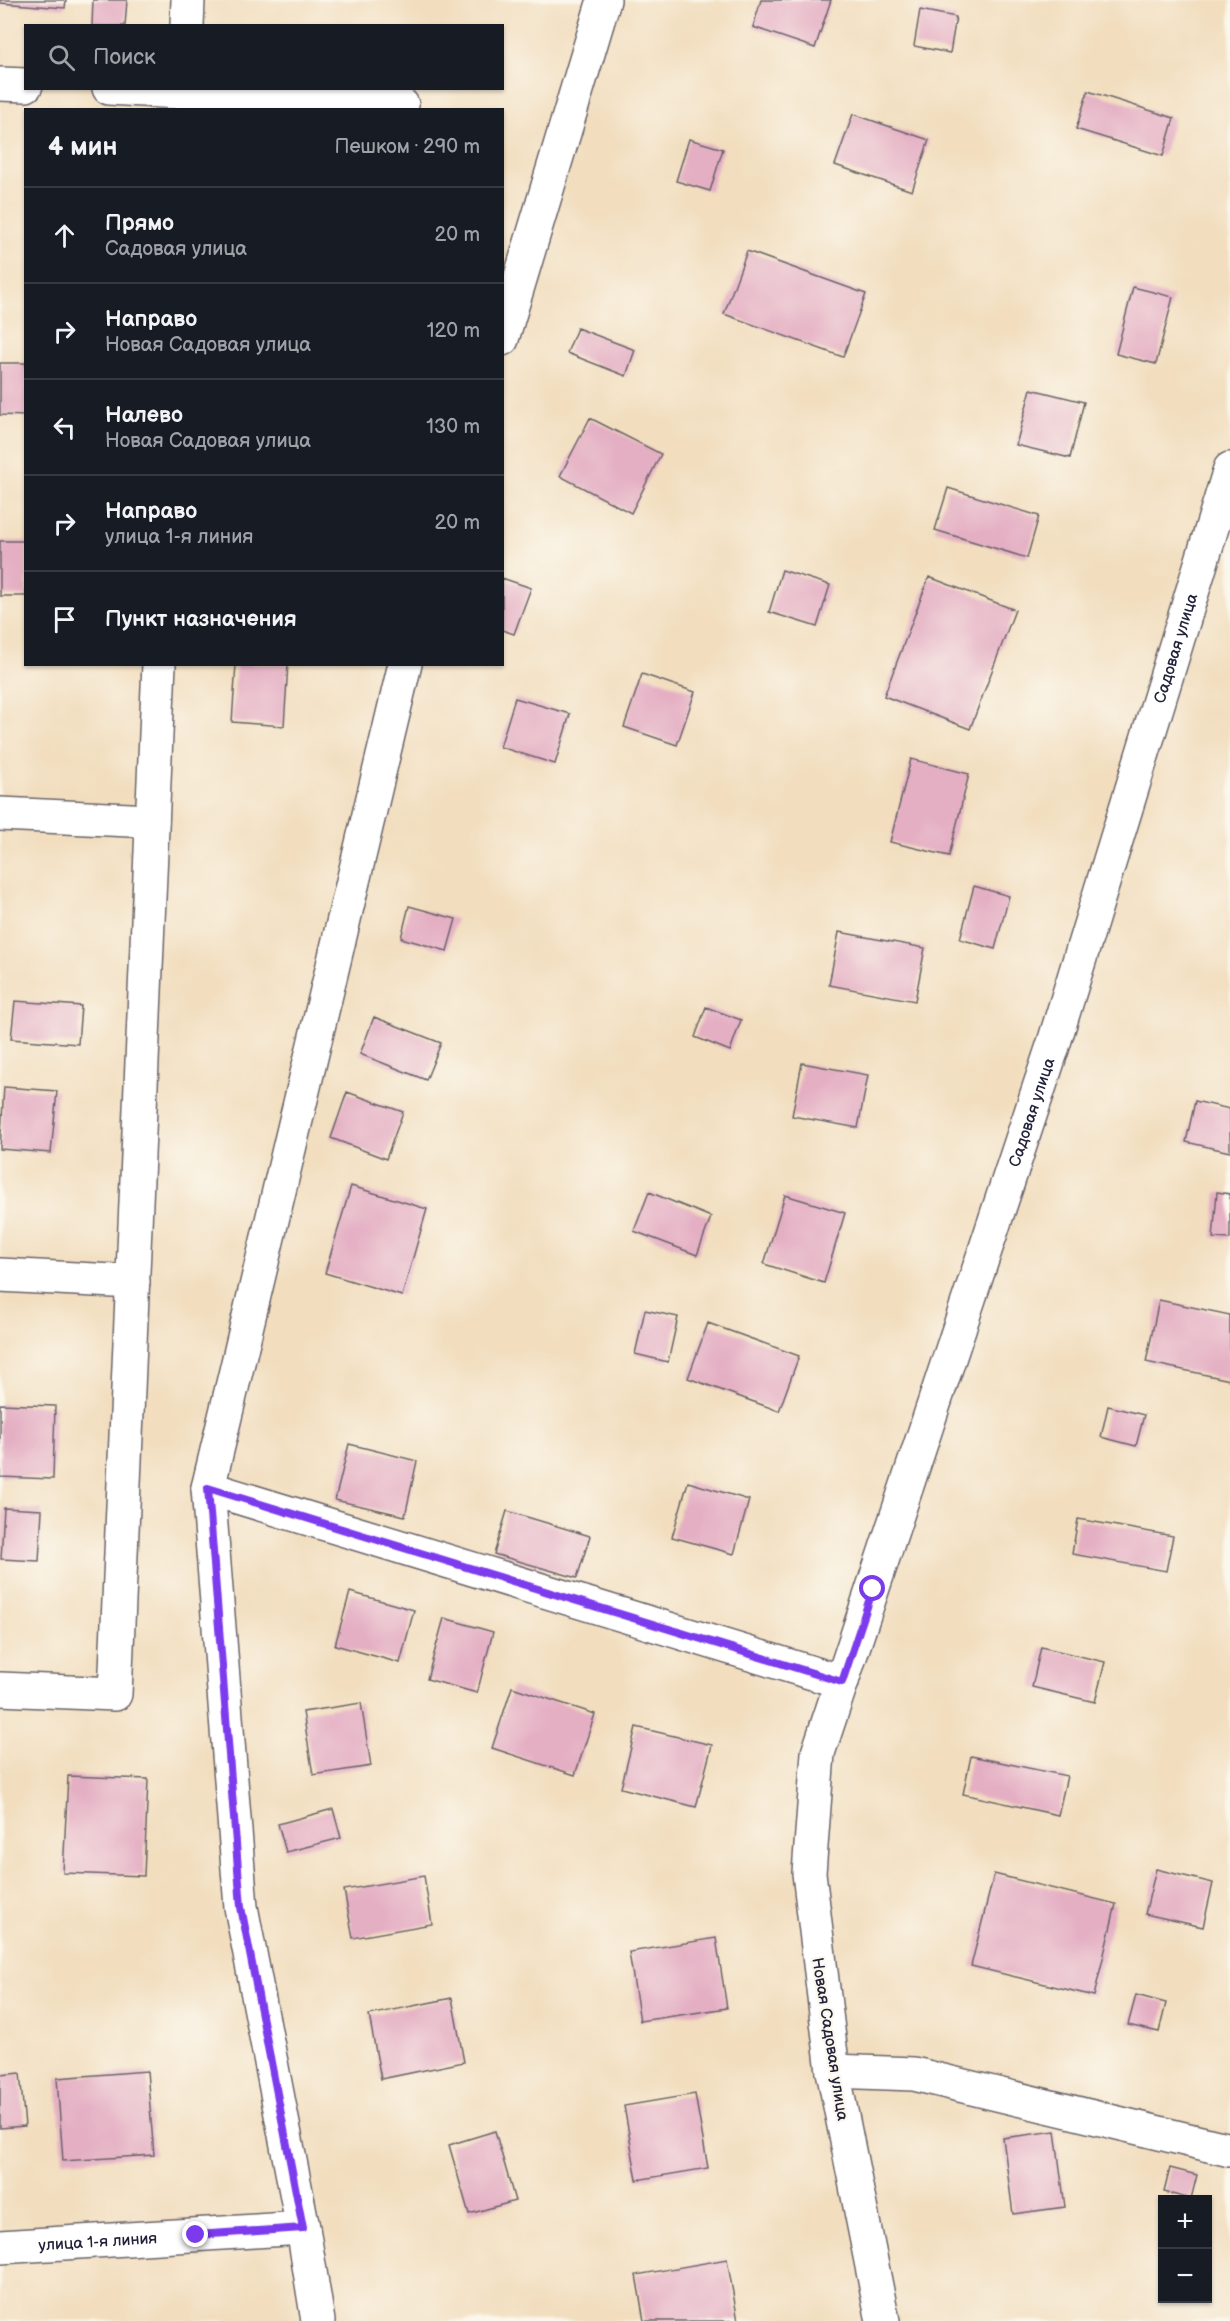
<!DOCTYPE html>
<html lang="ru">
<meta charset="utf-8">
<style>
:root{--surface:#171b24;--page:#20242c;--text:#f1f3f6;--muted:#9ea1a6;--line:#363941}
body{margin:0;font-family:"Balsamiq Sans",sans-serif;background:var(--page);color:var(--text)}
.controls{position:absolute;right:18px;bottom:18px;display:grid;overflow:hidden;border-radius:0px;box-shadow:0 2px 4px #0004}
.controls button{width:54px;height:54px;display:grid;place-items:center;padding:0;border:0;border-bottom:2px solid var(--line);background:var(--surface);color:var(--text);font:30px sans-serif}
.stop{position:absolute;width:18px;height:18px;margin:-14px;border:4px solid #7c3aed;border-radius:50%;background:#fff}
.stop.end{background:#7c3aed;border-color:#fff;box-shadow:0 2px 6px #0008}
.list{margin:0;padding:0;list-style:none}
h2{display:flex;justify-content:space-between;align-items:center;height:78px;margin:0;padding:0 24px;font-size:26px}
h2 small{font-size:20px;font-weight:400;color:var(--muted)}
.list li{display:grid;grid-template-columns:39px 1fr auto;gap:18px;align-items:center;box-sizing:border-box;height:96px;padding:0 24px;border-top:2px solid var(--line)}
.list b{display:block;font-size:22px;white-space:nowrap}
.list p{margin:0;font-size:20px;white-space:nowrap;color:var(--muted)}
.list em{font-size:20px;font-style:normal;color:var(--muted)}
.icon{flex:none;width:33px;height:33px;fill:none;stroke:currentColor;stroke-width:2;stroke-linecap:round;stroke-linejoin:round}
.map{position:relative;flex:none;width:1230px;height:2321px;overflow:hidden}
.search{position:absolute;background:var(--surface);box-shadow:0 2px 4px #0004;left:24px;top:24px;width:480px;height:66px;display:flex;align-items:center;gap:15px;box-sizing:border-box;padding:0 21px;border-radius:0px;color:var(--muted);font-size:22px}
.panel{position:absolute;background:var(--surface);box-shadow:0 2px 4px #0004;left:24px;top:108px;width:480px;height:558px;border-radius:0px}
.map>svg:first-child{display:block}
.building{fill:#e4aec3}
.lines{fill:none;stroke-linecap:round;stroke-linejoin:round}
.minor-casing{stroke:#6b6469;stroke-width:36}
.minor{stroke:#fff;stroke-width:33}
.route{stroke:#7c3aed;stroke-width:8}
.labels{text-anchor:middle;stroke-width:4.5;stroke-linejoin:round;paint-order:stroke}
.street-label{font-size:16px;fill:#22223b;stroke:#fbf7ec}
</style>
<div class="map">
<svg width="1230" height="2321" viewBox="0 0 1230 2321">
<rect width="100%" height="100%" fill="#fbf7ec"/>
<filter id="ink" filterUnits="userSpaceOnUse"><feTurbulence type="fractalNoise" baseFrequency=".0167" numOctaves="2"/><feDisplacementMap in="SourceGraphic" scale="12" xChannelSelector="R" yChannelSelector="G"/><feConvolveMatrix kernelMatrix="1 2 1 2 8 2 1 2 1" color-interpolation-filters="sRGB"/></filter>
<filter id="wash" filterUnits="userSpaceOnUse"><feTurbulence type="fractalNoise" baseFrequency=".008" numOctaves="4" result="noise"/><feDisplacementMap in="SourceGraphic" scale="24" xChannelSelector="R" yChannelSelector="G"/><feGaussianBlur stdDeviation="1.35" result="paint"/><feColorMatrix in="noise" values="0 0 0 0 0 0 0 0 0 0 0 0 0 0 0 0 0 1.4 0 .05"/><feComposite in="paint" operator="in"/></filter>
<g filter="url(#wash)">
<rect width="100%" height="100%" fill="#f2debf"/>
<g id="blocks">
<path class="building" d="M0,0H66L65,8L0,3Z
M93,0H127L125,26H92Z
M761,0H831L815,48L753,27Z
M920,10L956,17L950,53L914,46Z
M1088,91L1174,118L1163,156L1076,129Z
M853,114L929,140L912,191L835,165Z
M689,139L723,149L710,191L676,181Z
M747,251L866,294L843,357L724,314Z
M1133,287L1173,297L1156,364L1116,354Z
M577,328L635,350L626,376L567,353Z
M0,363H26V416L0,415Z
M1031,389L1084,402L1070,458L1016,445Z
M590,418L661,454L631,513L560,476Z
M948,488L1039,516L1027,558L935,530Z
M0,541H26V596H0Z
M782,570L830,585L817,627L769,612Z
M929,577L1015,610L970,729L884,696Z
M502,578L531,588L514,634L502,630Z
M236,664H288L284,726L232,722Z
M642,674L695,692L677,745L624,727Z
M515,698L570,714L555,764L500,747Z
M911,759L969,774L949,856L890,842Z
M974,886L1009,896L995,949L960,939Z
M409,906L456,919L447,951L401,938Z
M839,932L925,948L915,1001L829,985Z
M15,1001L81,1006L78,1044L11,1039Z
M706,1007L741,1020L730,1051L695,1037Z
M374,1017L441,1043L426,1080L360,1054Z
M802,1063L868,1075L858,1128L792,1116Z
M4,1087L57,1091L51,1153L0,1149Z
M347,1092L403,1112L386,1159L331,1138Z
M1195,1101L1230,1109V1152L1186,1142Z
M351,1186L427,1209L402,1296L325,1273Z
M649,1192L711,1217L697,1255L634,1231Z
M1217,1192L1230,1194V1239L1213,1238Z
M785,1195L845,1213L824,1283L764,1264Z
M1159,1300L1230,1315V1380L1146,1362Z
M645,1310L678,1317L668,1362L635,1354Z
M708,1323L799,1356L779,1411L688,1378Z
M0,1404L55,1406L53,1479L0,1477Z
M1108,1406L1144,1415L1136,1446L1101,1437Z
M349,1444L417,1461L405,1516L335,1500Z
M688,1482L749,1500L734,1554L672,1537Z
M4,1508L42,1510L39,1561L1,1559Z
M507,1511L590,1536L577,1578L494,1554Z
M1078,1519L1173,1536L1166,1571L1072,1554Z
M350,1592L414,1610L400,1663L335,1645Z
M444,1618L493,1632L477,1693L427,1679Z
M1041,1647L1105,1662L1095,1702L1032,1687Z
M512,1687L595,1714L575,1775L492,1748Z
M361,1703L371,1766L313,1775L303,1712Z
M636,1727L712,1745L696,1807L621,1788Z
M971,1756L1067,1776L1058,1815L963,1794Z
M68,1776L148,1779L144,1876L63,1873Z
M333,1809L341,1838L286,1852L278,1824Z
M1156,1869L1213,1883L1203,1927L1145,1914Z
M994,1874L1116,1904L1094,1996L971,1966Z
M424,1876L432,1924L353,1938L344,1890Z
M716,1938L727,2008L640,2021L629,1952Z
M1136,1995L1166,2003L1159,2032L1128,2025Z
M452,1998L464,2062L381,2079L369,2015Z
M147,2071L154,2155L63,2161L57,2078Z
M20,2073L25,2126L0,2128V2075Z
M695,2094L708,2168L637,2180L624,2106Z
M495,2131L515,2201L469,2214L449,2145Z
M1055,2131L1065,2207L1013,2214L1003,2138Z
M1170,2168L1197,2175L1191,2199L1164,2192Z
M727,2259L738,2321H644L636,2275Z"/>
</g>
</g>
<g filter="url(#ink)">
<use href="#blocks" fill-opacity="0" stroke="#6b6469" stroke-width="1.5"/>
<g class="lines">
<defs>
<g id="minor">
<path d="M187,26L188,0"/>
<path d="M0,84L26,85"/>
<path d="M109,88L402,105"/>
<path d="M502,339L604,0"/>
<path d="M0,814L152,821"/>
<path d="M0,1275L133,1282"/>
<path d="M208,1488L405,664"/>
<path d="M0,1689L115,1694L159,664"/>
<path d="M833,2071L914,2074L1230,2150"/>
<path id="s1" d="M0,2247L303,2228"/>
<path d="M318,2321L303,2228L241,1907L208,1488L842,1682"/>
<path id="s2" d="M883,2321L833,2071L809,1873L818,1753L1053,1046L1230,469"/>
</g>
</defs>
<use href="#minor" class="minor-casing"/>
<use href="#minor" class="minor"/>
</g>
</g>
<g class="lines" filter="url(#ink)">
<path class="route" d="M196,2235L303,2228L241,1907L208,1488L842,1682L873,1589"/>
</g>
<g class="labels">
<g class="street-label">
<text dy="6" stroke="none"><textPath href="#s2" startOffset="1736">Садовая улица</textPath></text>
<text dy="6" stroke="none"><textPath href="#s2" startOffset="1250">Садовая улица</textPath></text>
<text transform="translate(831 2039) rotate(81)" y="6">Новая Садовая улица</text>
<text dy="6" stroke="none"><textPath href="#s1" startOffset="98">улица 1-я линия</textPath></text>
</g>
</g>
</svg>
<div class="controls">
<button>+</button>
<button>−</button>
</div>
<div class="stop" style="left:873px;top:1589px"></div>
<div class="stop end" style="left:196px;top:2235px"></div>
<div class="search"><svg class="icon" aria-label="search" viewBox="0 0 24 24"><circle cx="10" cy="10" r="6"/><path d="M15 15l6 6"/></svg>Поиск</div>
<section class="panel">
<h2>4 мин<small>Пешком · 290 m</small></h2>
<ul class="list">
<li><svg class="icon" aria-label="ahead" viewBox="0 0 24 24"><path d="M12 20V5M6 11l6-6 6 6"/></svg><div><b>Прямо</b><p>Садовая улица</p></div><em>20 m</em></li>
<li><svg class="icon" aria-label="right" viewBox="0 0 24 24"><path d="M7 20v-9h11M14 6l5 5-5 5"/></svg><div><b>Направо</b><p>Новая Садовая улица</p></div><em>120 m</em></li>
<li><svg class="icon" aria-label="left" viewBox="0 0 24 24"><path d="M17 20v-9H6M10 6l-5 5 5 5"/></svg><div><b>Налево</b><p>Новая Садовая улица</p></div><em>130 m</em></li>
<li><svg class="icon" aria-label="right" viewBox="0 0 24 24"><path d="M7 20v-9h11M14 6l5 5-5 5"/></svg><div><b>Направо</b><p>улица 1-я линия</p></div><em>20 m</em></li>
<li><svg class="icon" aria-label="arrive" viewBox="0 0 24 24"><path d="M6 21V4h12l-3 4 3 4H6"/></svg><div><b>Пункт назначения</b></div></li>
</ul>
</section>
</div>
